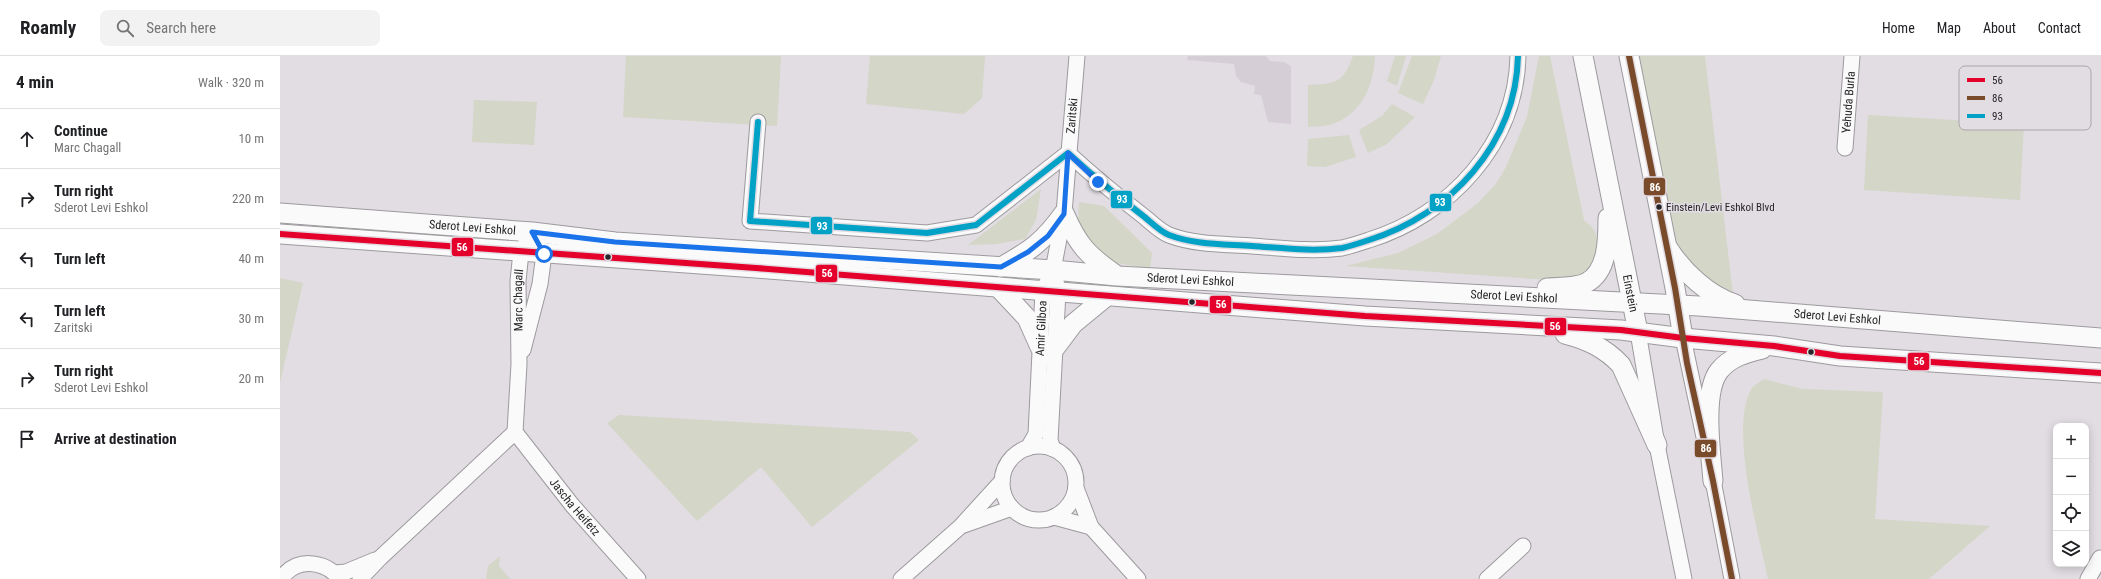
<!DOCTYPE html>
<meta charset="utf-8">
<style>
:root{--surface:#fff;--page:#f2f2f2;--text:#202124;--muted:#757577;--line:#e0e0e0}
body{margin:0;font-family:"Roboto Condensed",sans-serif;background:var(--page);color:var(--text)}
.controls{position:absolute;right:12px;bottom:12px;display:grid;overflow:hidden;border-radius:8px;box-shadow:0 2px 10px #0003}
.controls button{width:36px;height:36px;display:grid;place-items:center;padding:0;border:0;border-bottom:1px solid var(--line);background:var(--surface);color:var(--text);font:20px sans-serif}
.stop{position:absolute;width:12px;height:12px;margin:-9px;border:3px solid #1a73e8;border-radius:50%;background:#fff}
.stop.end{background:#1a73e8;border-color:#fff;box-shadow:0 1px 4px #0008}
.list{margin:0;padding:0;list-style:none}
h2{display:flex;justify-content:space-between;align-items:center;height:52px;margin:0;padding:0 16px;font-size:17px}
h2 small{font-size:13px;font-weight:400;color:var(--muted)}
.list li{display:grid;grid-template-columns:26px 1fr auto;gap:12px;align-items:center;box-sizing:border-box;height:60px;padding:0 16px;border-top:1px solid var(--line)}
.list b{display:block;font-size:15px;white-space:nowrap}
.list p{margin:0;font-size:13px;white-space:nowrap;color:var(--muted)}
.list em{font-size:13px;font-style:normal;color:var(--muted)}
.icon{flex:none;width:22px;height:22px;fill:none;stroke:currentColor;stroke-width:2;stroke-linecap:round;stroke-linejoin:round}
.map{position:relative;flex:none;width:1821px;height:523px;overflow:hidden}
header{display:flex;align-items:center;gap:24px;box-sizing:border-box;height:56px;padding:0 20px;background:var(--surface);border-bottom:1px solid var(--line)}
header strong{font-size:19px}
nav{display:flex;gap:22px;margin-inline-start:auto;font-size:14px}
.search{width:280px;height:36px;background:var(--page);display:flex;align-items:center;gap:10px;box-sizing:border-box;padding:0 14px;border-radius:8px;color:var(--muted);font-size:15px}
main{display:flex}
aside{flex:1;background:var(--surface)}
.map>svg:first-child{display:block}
.built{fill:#d6ced7}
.green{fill:#d4d6c7}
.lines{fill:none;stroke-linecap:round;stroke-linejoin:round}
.minor-casing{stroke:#9d9a9e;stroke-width:17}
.tertiary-casing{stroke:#9d9a9e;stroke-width:21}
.minor{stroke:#fafafb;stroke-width:15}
.tertiary{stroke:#fafafb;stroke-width:19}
.bus-1-casing{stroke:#e2dce3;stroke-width:9}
.bus-2-casing{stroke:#e2dce3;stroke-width:9}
.bus-3-casing{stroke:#e2dce3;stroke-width:9}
.bus-1{stroke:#e4002b;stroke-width:6}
.bus-2{stroke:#7a4b2a;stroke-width:6}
.bus-3{stroke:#02a2c6;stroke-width:6}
.route{stroke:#1a73e8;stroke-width:5}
.bus-dot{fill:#272527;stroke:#e2dce3;stroke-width:1.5}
.labels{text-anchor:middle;stroke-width:3;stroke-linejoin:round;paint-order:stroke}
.bus-label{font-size:11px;fill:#272527;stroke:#e2dce3;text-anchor:start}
.street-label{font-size:12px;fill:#272527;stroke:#e2dce3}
.key{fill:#e2dce3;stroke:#aaa5ab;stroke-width:1}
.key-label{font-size:11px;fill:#272527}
.line-badge{stroke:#e2dce3;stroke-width:1.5}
.badge-label{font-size:11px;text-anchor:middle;font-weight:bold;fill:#fff}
</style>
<header>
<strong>Roamly</strong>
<div class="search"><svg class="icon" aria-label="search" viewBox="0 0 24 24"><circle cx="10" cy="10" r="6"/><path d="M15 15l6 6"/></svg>Search here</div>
<nav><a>Home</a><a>Map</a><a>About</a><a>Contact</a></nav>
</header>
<main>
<aside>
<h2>4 min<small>Walk · 320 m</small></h2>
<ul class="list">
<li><svg class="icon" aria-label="ahead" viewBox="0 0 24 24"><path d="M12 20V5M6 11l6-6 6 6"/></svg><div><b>Continue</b><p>Marc Chagall</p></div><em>10 m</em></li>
<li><svg class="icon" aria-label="right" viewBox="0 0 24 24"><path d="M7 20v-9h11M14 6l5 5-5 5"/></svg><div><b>Turn right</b><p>Sderot Levi Eshkol</p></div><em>220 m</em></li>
<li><svg class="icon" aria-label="left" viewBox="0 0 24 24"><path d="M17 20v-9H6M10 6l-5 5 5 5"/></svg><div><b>Turn left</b></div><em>40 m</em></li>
<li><svg class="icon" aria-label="left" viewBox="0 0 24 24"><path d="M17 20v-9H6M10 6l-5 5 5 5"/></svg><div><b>Turn left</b><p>Zaritski</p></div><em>30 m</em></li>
<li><svg class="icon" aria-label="right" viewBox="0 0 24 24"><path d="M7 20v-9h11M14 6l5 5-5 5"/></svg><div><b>Turn right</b><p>Sderot Levi Eshkol</p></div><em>20 m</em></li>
<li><svg class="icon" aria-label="arrive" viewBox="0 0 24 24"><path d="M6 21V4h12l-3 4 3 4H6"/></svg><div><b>Arrive at destination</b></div></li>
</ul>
</aside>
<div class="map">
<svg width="1821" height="523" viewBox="0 0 1821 523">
<rect width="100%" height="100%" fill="#e1dde2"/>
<path class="built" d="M908,0H986L990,5L1004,6L1011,10V68L988,66L981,39L974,38L975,30L961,26L956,20L954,8L907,4Z"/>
<path class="green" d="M346,0H501L497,70L343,61Z
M590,0H705L702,42L684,58L586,48Z
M1073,0H1095C1094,29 1082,58 1052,68C1045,71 1035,70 1028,71V29C1056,28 1063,27 1073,0Z
M1115,0H1126L1117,30L1107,25Z
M1132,0H1161L1154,24L1143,48L1118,37Z
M1259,0H1270L1304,164C1307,167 1313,171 1315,176C1321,193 1313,208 1303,221L1270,224L1066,210L1118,197L1157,178L1197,148L1215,129L1225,113L1247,61Z
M1355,0H1425L1453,239L1438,235L1408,207L1389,176Z
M194,44L257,46L254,89L192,86Z
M1112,48L1135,61L1107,88L1088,97L1079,74L1102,60Z
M1588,59L1744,68L1740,144L1584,134Z
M1069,79L1076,101L1045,111L1027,110L1028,83Z
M761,133L756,164L745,183L716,188L688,189Z
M799,146L824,150L872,197L870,213L831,206L798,173Z
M0,222L23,227L0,327Z
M1484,323L1522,333L1603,336L1595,463L1710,470L1649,523H1488C1479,479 1448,371 1472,332C1474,329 1480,326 1484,323Z
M339,359L630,376L639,384L532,471L481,411L417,465L327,367Z
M220,500L219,510L230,523H206L208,510Z"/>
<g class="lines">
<defs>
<g id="minor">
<path d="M478,66L470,165L647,177L696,169L788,97C812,119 836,139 862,159C870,165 879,175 889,179C915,189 945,188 972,190C1002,192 1032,196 1062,192C1071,190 1080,187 1089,184C1170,159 1236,88 1238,0"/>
<path id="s1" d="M1565,92L1572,0"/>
<path d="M1358,276L1377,389L1404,523"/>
<path d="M1403,282L1424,381"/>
<path d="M243,294L260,228L264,198L258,188"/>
<path id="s2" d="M235,376L239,308L238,225L241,196L252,176"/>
<path id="s3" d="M235,376L292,449L358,523"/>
<circle cx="759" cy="427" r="37"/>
<path id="s4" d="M748,392L756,378L763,235L773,214L784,157L797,0"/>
<path d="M773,393L770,384L778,236L776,225"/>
<path d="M1431,414L1452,523"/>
<path d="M796,432L811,471L858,523"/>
<path d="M774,461L811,471"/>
<path d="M684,469L732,452"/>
<path d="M55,517L66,516L95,504"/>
<path d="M1,523C16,501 44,504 60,523"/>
<path d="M80,523L100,502L235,376"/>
<path d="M621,523L681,470L722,425"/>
<path d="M1207,523L1243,490"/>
<path d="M1808,523L1820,502"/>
</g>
<g id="tertiary">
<path id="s5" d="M1303,0L1358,276"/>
<path d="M1349,0L1395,232L1403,282"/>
<path id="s6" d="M0,157L252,176L335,186L773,214L837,220L1419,250L1821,282"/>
<path d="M0,178L476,212L1085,260L1341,274L1403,282L1494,290L1560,300L1821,317"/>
<path d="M1388,192C1403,216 1429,240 1455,248"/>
<path d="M721,211C750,195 764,185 784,157C798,189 807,199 836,219"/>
<path d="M718,231L747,262L760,291"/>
<path d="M1267,232C1279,231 1295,232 1306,227C1328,216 1328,183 1328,162"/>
<path d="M1285,278C1308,284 1325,292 1341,309L1377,389"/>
<path d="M775,292L793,268L827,240"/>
<path d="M1433,425C1431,398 1422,337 1439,315C1450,301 1466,297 1482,293"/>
</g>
</defs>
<use href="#minor" class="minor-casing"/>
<use href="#tertiary" class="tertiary-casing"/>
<use href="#minor" class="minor"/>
<use href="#tertiary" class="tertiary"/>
<defs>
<path id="bus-1" d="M0,178L476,212L1085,260L1341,274L1403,282L1494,290L1560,300L1821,317"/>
<path id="bus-2" d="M1349,0L1395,232L1407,307L1433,425L1452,523"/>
<path id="bus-3" d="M478,66L470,165L647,177L696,169L788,97C812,119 836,139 862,159C870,165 879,175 889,179C915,189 945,188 972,190C1002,192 1032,196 1062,192C1071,190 1080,187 1089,184C1170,159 1236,88 1238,0"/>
</defs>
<use href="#bus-1" class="bus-1-casing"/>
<use href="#bus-2" class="bus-2-casing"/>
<use href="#bus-3" class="bus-3-casing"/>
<use href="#bus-1" class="bus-1"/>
<use href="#bus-2" class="bus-2"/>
<use href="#bus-3" class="bus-3"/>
</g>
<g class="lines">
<path class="route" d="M264,198L252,176L335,186L721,211L748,196L768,180L784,158L788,97L818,126"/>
</g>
<g class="bus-dot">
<circle cx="1379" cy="151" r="3.5"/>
<circle cx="328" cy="201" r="3.5"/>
<circle cx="912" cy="246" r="3.5"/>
<circle cx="1531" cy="296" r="3.5"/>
</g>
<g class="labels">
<g class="bus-label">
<text x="1386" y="155">Einstein/Levi Eshkol Blvd</text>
</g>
<g class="street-label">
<text dy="4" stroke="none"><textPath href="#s1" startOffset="46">Yehuda Burla</textPath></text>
<text dy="4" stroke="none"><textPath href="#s4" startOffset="338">Zaritski</textPath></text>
<text dy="4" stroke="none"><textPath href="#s6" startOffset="193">Sderot Levi Eshkol</textPath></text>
<text dy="4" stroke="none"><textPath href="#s6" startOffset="913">Sderot Levi Eshkol</textPath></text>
<text dy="4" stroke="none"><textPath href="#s5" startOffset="242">Einstein</textPath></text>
<text dy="4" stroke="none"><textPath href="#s6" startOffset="1237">Sderot Levi Eshkol</textPath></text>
<text dy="4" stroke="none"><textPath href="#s2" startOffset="132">Marc Chagall</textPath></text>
<text dy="4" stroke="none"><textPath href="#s6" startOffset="1561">Sderot Levi Eshkol</textPath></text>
<text dy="4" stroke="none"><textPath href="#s4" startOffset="122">Amir Gilboa</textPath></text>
<text dy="4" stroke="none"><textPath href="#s3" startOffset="96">Jascha Heifetz</textPath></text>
</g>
</g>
<rect x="1679" y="10" width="132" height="64" rx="6" class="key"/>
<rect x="1687" y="22" width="18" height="4" fill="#e4002b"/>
<rect x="1687" y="40" width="18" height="4" fill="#7a4b2a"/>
<rect x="1687" y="58" width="18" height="4" fill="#02a2c6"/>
<g class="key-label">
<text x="1712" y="28">56</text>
<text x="1712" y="46">86</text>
<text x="1712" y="64">93</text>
</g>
<g class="line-badge">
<rect x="1363" y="121" width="23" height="19" rx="4" fill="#7a4b2a"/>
<rect x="830" y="134" width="23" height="19" rx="4" fill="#02a2c6"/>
<rect x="1149" y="137" width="23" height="19" rx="4" fill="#02a2c6"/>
<rect x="530" y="160" width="23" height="19" rx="4" fill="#02a2c6"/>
<rect x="171" y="181" width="23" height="20" rx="4" fill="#e4002b"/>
<rect x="535" y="208" width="23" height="19" rx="4" fill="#e4002b"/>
<rect x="929" y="239" width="23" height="19" rx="4" fill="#e4002b"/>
<rect x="1264" y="261" width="23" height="19" rx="4" fill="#e4002b"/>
<rect x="1627" y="296" width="23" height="19" rx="4" fill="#e4002b"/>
<rect x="1414" y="383" width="23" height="19" rx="4" fill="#7a4b2a"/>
</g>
<g class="badge-label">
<text x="1375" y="135">86</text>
<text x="842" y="147">93</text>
<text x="1160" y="150">93</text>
<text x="542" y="174">93</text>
<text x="182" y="195">56</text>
<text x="547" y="221">56</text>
<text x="941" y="252">56</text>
<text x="1275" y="274">56</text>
<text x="1639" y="309">56</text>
<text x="1426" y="396">86</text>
</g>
</svg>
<div class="controls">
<button>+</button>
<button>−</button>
<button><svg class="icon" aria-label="locate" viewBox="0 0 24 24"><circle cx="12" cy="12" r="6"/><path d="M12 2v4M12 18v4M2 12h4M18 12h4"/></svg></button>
<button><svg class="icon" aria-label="layers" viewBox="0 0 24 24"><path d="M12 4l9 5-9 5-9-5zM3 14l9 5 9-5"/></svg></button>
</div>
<div class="stop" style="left:264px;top:198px"></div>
<div class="stop end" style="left:818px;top:126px"></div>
</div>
</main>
